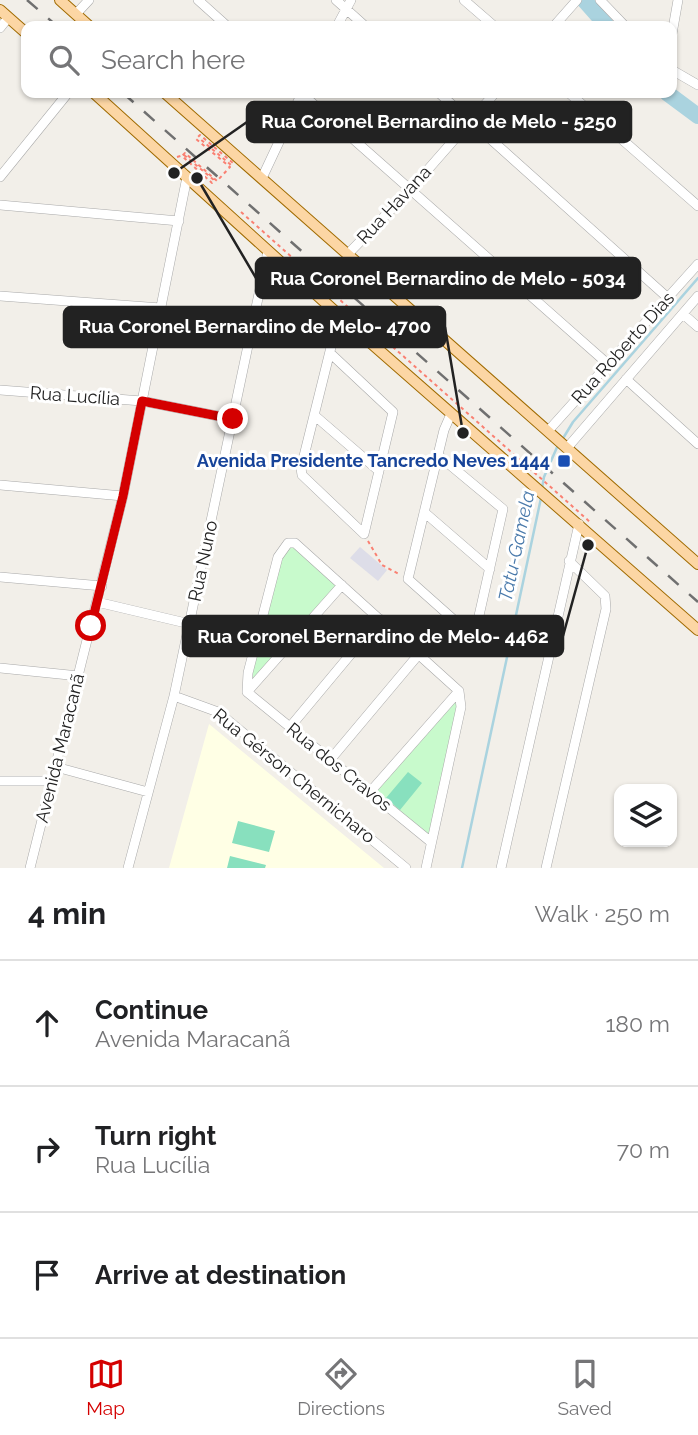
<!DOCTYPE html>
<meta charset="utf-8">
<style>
:root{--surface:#fff;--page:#f2f2f2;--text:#202124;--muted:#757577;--line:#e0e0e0;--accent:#d40000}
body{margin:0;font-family:Raleway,sans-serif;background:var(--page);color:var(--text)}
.controls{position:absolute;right:21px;bottom:21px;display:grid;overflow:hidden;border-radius:14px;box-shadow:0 2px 5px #0004}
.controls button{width:63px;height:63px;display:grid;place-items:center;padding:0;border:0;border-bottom:2px solid var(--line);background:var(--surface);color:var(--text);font:35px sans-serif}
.stop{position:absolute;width:21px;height:21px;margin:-16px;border:5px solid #d40000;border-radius:50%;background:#fff}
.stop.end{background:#d40000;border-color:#fff;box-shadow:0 2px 7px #0008}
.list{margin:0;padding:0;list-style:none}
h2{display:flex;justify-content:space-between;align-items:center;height:91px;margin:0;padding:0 28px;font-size:30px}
h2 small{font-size:23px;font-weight:400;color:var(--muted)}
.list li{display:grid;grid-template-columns:46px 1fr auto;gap:21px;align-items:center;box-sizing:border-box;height:126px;padding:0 28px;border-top:2px solid var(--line)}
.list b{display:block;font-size:26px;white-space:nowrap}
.list p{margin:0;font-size:23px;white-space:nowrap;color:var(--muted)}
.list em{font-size:23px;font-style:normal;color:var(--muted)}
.icon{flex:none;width:38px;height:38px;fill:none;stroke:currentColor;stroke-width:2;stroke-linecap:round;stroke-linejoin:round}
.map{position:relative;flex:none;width:698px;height:868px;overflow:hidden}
.search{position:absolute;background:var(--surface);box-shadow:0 2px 5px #0004;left:21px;right:21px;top:21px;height:77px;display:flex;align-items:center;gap:18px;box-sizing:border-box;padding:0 24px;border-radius:14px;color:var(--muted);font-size:26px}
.sheet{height:469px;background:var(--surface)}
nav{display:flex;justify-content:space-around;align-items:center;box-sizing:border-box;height:98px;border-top:2px solid var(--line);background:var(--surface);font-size:19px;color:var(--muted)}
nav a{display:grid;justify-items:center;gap:4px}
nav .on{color:var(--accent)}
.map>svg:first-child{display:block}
.education{fill:#ffffe5}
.park{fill:#c8facc}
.pitch{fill:#88e0be}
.plaza{fill:#dddde8}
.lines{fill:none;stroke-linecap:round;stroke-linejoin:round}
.stream{stroke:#aad3df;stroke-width:2.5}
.river{stroke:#aad3df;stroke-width:16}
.minor-casing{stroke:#a9a9a9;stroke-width:10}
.major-casing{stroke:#a06b00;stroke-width:12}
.path{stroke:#fa8072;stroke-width:2;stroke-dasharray:3.5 3.5;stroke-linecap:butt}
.minor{stroke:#fff;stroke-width:9}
.major{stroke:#fcd6a4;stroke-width:10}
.rail{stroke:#707070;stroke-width:2.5;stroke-dasharray:14 14;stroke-linecap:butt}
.path-bridge{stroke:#fa8072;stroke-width:2;stroke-dasharray:3.5 3.5;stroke-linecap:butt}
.route{stroke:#d40000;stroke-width:9}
.transit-dot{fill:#1a4fb4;stroke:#fff;stroke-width:2.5}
.labels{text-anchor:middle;stroke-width:6;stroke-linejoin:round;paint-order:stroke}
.street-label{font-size:18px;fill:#222;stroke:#fff}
.transit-label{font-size:18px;font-weight:bold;fill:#164399;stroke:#fff;text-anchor:end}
.water-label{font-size:19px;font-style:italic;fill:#4a7aab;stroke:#fff}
.leader{fill:none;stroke:#222;stroke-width:2.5}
.callout-dot{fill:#222;stroke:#fff;stroke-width:2.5}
.callout{fill:#222;stroke:#222;stroke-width:2.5}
.callout-label{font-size:19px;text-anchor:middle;font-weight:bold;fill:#fff}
</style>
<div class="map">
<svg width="698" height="868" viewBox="0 0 698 868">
<rect width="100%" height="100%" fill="#f2efe9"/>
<path class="education" d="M209,724L384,868H169Z"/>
<path class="park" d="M295,543L340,584L246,688L280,559L285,550Z
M459,694L460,698L430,839L374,792Z"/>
<path class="pitch" d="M408,772L422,783L400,810L386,798Z
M238,821L275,831L269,852L232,843Z
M230,856L266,865L265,868H227Z"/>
<path class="plaza" d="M360,547L387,570L378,581L350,558Z"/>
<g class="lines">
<path class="stream" d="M562,440L573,422L698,278
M542,488L544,477L558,445
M462,868L541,498"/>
<path class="river" d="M584,0L607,26
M667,93L698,116"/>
<defs>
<path id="minor" d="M198,0L227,26
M336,0L365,26
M464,0L494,26
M600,0L625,26
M76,14L89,0
M337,26L351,0
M554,26L577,0
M0,28L8,18
M672,34L678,0
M672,70L698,85
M301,93L609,365
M439,93L668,298
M569,93L698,206
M0,177L68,93
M262,178L302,93
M0,205L179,221
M348,254L410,190L495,93
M0,296L161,308
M683,314L698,327
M330,353L393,412L364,534L302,475L301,468L335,331L339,315
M626,379L698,444
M0,390L142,401L233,419
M314,415L379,471
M548,431L698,264
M567,448L698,296
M438,455L503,509L476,629L473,633L462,627L408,579L444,430L451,414
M0,485L123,496
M424,512L490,569
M0,577L102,586
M97,602L190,624
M0,668L79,676
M247,692L248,673L278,557L288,543H295L459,691
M247,692L431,842
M247,692L342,585
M174,696L218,712L406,868
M290,727L380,619
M330,760L419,654
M56,767L148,792
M0,781H52
M370,792L459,691
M30,868L123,496L187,177
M128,868L174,696L268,251
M426,868L461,707L459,691
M501,868L579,524
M546,868L606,609L605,596L569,561"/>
<path id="major" d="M60,0L89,26
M0,10L26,33
M94,93L339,315L698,630
M165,93L698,564"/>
</defs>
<use href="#minor" class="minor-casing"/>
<use href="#major" class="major-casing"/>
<path class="path" d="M177,157L184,155
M241,212L590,522
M368,541L382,565L399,574"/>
<use href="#minor" class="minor"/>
<use href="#major" class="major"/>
<path class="rail" d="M27,0L57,26
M123,93L698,602"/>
<path class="path-bridge" d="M184,155L214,180L212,183L182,156L185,153L217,181L230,167L196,139L200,135L233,163L231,165L199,138"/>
</g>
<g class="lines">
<path class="route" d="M91,626L123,496L142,401L233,419"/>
</g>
<rect class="transit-dot" x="557" y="454" width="14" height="14" rx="3.5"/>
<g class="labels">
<g class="street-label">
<text transform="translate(394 205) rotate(-47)" y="6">Rua Havana</text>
<text transform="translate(623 348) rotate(-48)" y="6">Rua Roberto Dias</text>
<text transform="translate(75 396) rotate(4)" y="6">Rua Lucília</text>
<text transform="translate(203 561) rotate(-78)" y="6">Rua Nuno</text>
<text transform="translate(60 748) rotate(-76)" y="6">Avenida Maracanã</text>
<text transform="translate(339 767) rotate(39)" y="6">Rua dos Cravos</text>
<text transform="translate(294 776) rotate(39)" y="6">Rua Gérson Chernicharo</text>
</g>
<g class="transit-label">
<text x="550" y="467">Avenida Presidente Tancredo Neves 1444</text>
</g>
<g class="water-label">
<text transform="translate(516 546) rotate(-78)" y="7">Tatu-Gamela</text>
</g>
</g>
<path class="leader" d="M174 173L247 122M197 178L256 278M463 433L445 327M588 545L563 636"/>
<g class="callout-dot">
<circle cx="174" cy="173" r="7"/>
<circle cx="197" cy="178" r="7"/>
<circle cx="463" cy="433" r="7"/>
<circle cx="588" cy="545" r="7"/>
</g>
<g class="callout">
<rect x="247" y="102" width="384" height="40" rx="7"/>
<rect x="256" y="258" width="384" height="40" rx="7"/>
<rect x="64" y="307" width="381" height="40" rx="7"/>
<rect x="183" y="616" width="380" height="40" rx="7"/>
</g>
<g class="callout-label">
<text x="439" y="128">Rua Coronel Bernardino de Melo - 5250</text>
<text x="448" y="285">Rua Coronel Bernardino de Melo - 5034</text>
<text x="255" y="333">Rua Coronel Bernardino de Melo- 4700</text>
<text x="373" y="643">Rua Coronel Bernardino de Melo- 4462</text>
</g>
</svg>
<div class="controls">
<button><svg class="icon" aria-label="layers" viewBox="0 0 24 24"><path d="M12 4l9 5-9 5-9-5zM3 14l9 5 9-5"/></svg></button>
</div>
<div class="stop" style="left:91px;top:626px"></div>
<div class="stop end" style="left:233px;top:419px"></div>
<div class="search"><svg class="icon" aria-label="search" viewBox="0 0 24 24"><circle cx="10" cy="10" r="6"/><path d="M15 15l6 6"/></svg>Search here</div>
</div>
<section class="sheet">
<h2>4 min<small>Walk · 250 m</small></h2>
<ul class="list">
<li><svg class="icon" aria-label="ahead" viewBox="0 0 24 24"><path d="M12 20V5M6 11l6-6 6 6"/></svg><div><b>Continue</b><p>Avenida Maracanã</p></div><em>180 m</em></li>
<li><svg class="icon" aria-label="right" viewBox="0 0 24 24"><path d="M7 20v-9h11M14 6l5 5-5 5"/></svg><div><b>Turn right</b><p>Rua Lucília</p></div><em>70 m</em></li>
<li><svg class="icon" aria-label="arrive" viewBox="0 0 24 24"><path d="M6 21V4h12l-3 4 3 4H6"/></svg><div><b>Arrive at destination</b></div></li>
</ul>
</section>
<nav>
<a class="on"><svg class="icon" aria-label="map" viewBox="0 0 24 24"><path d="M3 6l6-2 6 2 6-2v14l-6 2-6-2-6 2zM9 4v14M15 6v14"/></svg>Map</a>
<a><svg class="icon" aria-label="directions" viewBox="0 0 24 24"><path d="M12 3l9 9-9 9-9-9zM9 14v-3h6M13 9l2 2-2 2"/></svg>Directions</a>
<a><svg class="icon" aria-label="saved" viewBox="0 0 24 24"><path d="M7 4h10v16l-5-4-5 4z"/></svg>Saved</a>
</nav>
